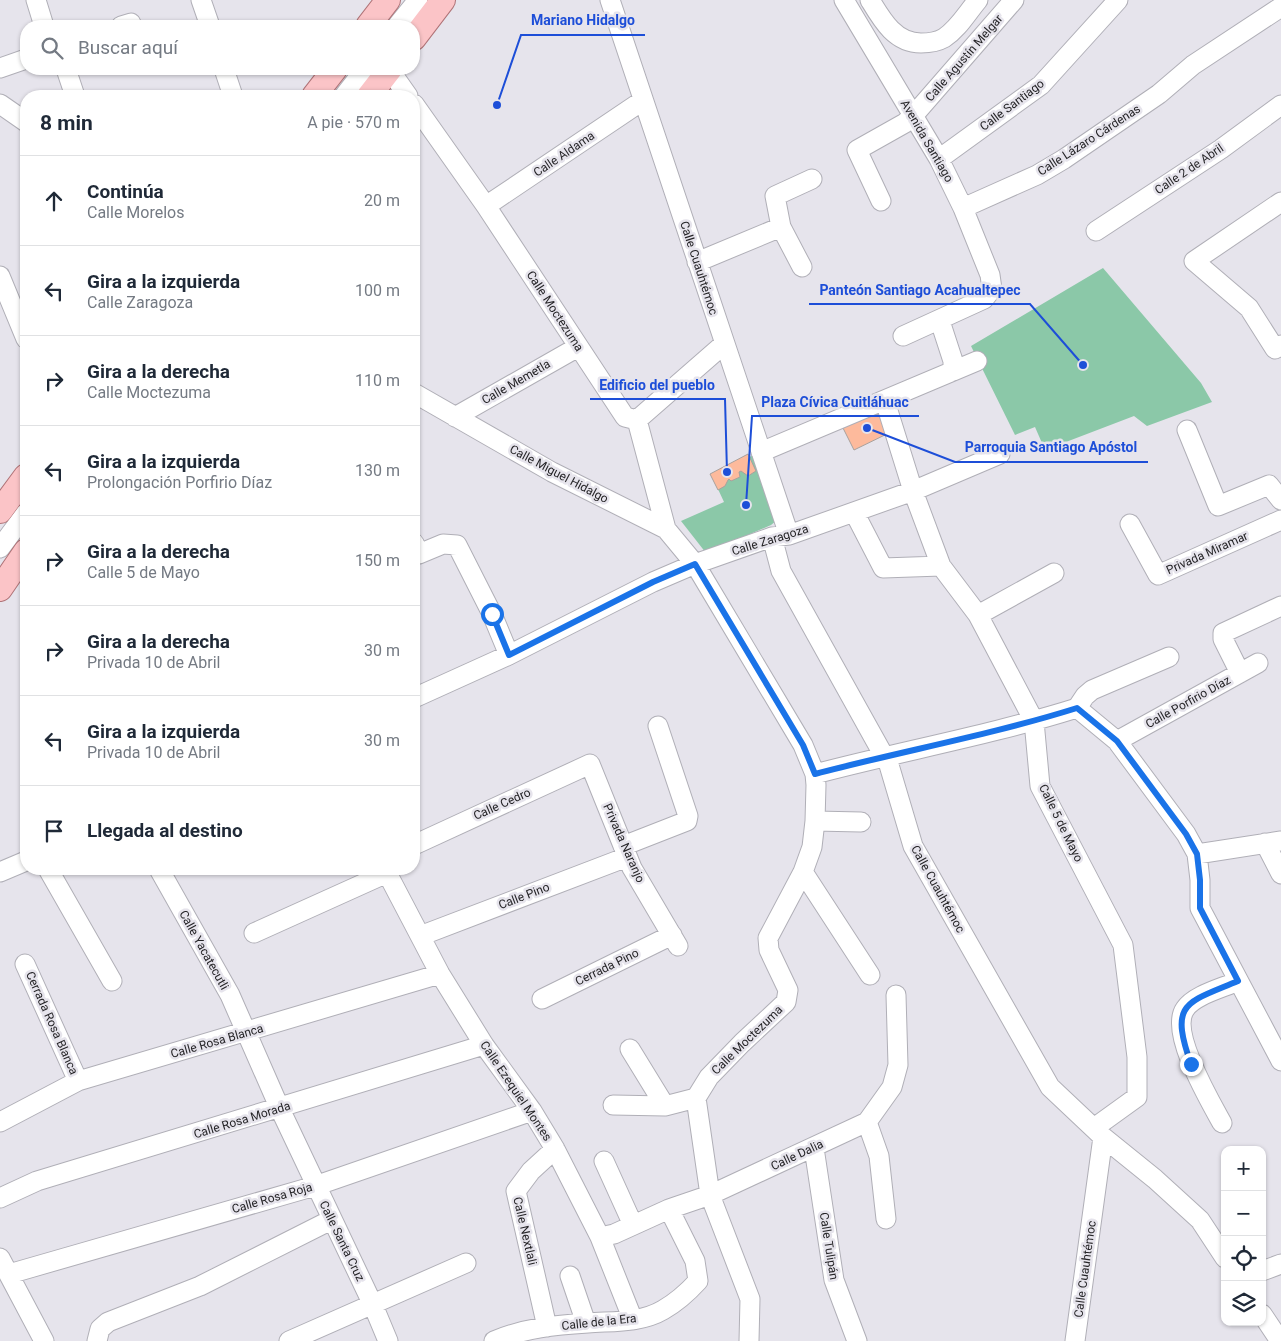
<!DOCTYPE html>
<html lang="es">
<meta charset="utf-8">
<style>
:root{--surface:#fff;--page:#f2f2f3;--text:#1f2937;--muted:#747a83;--line:#e0e1e3}
body{margin:0;font-family:Roboto,sans-serif;background:var(--page);color:var(--text)}
.controls{position:absolute;right:15px;bottom:15px;display:grid;overflow:hidden;border-radius:10px;box-shadow:0 1px 4px #0004}
.controls button{width:45px;height:45px;display:grid;place-items:center;padding:0;border:0;border-bottom:1px solid var(--line);background:var(--surface);color:var(--text);font:25px sans-serif}
.stop{position:absolute;width:15px;height:15px;margin:-11px;border:4px solid #1a73e8;border-radius:50%;background:#fff}
.stop.end{background:#1a73e8;border-color:#fff;box-shadow:0 1px 5px #0008}
.list{margin:0;padding:0;list-style:none}
h2{display:flex;justify-content:space-between;align-items:center;height:65px;margin:0;padding:0 20px;font-size:21px}
h2 small{font-size:16px;font-weight:400;color:var(--muted)}
.list li{display:grid;grid-template-columns:32px 1fr auto;gap:15px;align-items:center;box-sizing:border-box;height:90px;padding:0 20px;border-top:1px solid var(--line)}
.list b{display:block;font-size:19px;white-space:nowrap}
.list p{margin:0;font-size:16px;white-space:nowrap;color:var(--muted)}
.list em{font-size:16px;font-style:normal;color:var(--muted)}
.icon{flex:none;width:28px;height:28px;fill:none;stroke:currentColor;stroke-width:2;stroke-linecap:round;stroke-linejoin:round}
.map{position:relative;flex:none;width:1281px;height:1341px;overflow:hidden}
.search{position:absolute;background:var(--surface);box-shadow:0 1px 4px #0004;left:20px;top:20px;width:400px;height:55px;display:flex;align-items:center;gap:12px;box-sizing:border-box;padding:0 18px;border-radius:20px;color:var(--muted);font-size:19px}
.panel{position:absolute;background:var(--surface);box-shadow:0 1px 4px #0004;left:20px;top:90px;width:400px;height:785px;border-radius:20px}
.map>svg:first-child{display:block}
.green{fill:#8bc8a8}
.building{fill:#fdba9c;stroke:#a9a19d}
.lines{fill:none;stroke-linecap:round;stroke-linejoin:round}
.minor-casing{stroke:#b0afb7;stroke-width:21}
.major-casing{stroke:#af7377;stroke-width:26}
.minor{stroke:#fff;stroke-width:19}
.major{stroke:#fbc4c7;stroke-width:24}
.route{stroke:#1a73e8;stroke-width:6}
.labels{text-anchor:middle;stroke-width:5;stroke-linejoin:round;paint-order:stroke}
.street-label{font-size:12px;fill:#252427;stroke:#e6e4ec}
.leader{fill:none;stroke:#1d4ed8;stroke-width:2}
.callout-dot{fill:#1d4ed8;stroke:#e6e4ec;stroke-width:2}
.callout-label{font-size:14px;text-anchor:middle;font-weight:bold;fill:#1d4ed8;stroke:#e6e4ec;stroke-width:5;stroke-linejoin:round;paint-order:stroke}
</style>
<div class="map">
<svg width="1281" height="1341" viewBox="0 0 1281 1341">
<rect width="100%" height="100%" fill="#e6e4ec"/>
<path class="green" d="M1103,268L1201,383L1212,402L1147,426L1134,416L1045,450L1035,427L1015,435L971,346Z
M756,454L776,521L771,525L706,553L681,521L724,502L711,474Z"/>
<path class="building" d="M880,406L893,431L854,450L841,424Z
M748,454L756,471L748,476L741,471L739,472L740,477L731,481L729,479L728,480L725,486L718,490L710,474Z"/>
<g class="lines">
<defs>
<path id="minor" d="M36,0L44,26
M201,0L210,26
M610,0L789,535
M844,0L939,159L963,208L990,275L992,289L984,299L903,336
M870,0C882,20 895,43 921,43C929,43 937,42 944,38C958,29 967,13 978,0
M121,26L131,23
M397,26L418,0
M0,68L26,59
M66,69L75,96
M224,69L233,96
M389,69L408,96
M344,96L365,69
M0,104L26,122
M414,104L486,206L625,417L637,420L666,529
M939,159L1041,85L1118,0
M881,201L857,150L905,123L913,116L1014,0
M1281,202L1194,261L1249,308L1275,349L1281,345
M486,206L642,101
M963,208L1037,175L1064,159L1159,94L1193,65L1281,7
M1096,231L1221,149L1281,105
M697,262L781,227
M802,267L781,227L775,196L812,179
M0,276L26,339
M940,321L953,361V371
M414,393L552,472L666,529L695,564L803,745L815,774L816,785L815,821L812,847L803,872L768,938L769,950L788,990L786,1002L742,1043L709,1077L696,1098L710,1195L750,1299L749,1341
M885,401L913,491L941,566L978,615L1034,721L1040,786L1123,945L1137,1057V1097L1094,1128
M455,417L578,347
M637,420L724,344
M1187,430L1218,506L1269,485L1281,500
M761,452L977,361
M854,512L883,568L941,566
M1130,524L1158,575L1281,520
M772,537L781,571L889,765L913,846L1050,1087L1103,1137L1155,1179L1200,1220L1225,1258
M414,543L419,554L443,544L457,545L492,614L509,655
M0,548L26,513
M978,615L1054,573
M1240,673L1223,639V633L1281,606
M414,698L509,655L653,582L695,564L772,537L789,535L913,491L1000,454
M1077,708L1117,741L1186,834L1197,854L1200,880V908L1281,1061
M1077,708L1085,696L1092,690L1169,657
M1117,741L1258,663
M815,774C902,751 991,735 1077,708
M815,821L861,822
M1265,843L1281,874
M414,845L590,764L632,868L678,946
M623,846L687,821L688,816L658,726
M1197,854L1281,841
M48,869L112,981
M159,869L230,995L280,1109L373,1305L388,1341
M385,869L440,974L484,1045L532,1111L555,1149L600,1237L633,1320
M0,872L26,861
M803,872L870,975
M254,933L387,873
M420,936L627,857
M25,964L78,1081
M542,999L672,935
M630,1049L665,1106L696,1098
M613,1105L665,1106
M0,1122L78,1081L440,974
M867,1122L879,1156L886,1219
M1222,1123C1210,1101 1169,1032 1185,1009C1194,995 1223,988 1238,981
M814,1148L834,1280L857,1341
M604,1161L633,1225
M0,1198L37,1181L484,1045
M600,1237L614,1234L669,1209L710,1195L867,1122L892,1087L898,1065L896,995
M0,1258L44,1341
M1262,1271L1281,1264
M9,1274L315,1186L532,1111
M570,1276L586,1323
M1262,1314L1280,1341
M547,1327L516,1191L531,1171L555,1149
M97,1341L100,1329L108,1322L200,1286L331,1220
M289,1341L466,1263
M494,1341C524,1328 556,1325 588,1323C613,1321 641,1323 663,1310C677,1302 688,1292 698,1281L695,1261L669,1209
M1075,1341L1103,1137"/>
<path id="major" d="M368,26L388,0
M414,38L443,0
M314,96L335,69
M369,96L390,69
M0,511L26,476
M0,589L26,551"/>
</defs>
<use href="#minor" class="minor-casing"/>
<use href="#major" class="major-casing"/>
<use href="#minor" class="minor"/>
<use href="#major" class="major"/>
</g>
<g class="lines">
<path class="route" d="M492,614L509,655L653,582L695,564L803,745L815,774C902,751 991,735 1077,708L1117,741L1186,834L1197,854L1200,880V908L1238,981C1186,1003 1169,1002 1191,1064"/>
</g>
<g class="labels">
<g class="street-label">
<text transform="translate(964 58) rotate(-49)" y="4">Calle Agustín Melgar</text>
<text transform="translate(1012 105) rotate(-37)" y="4">Calle Santiago</text>
<text transform="translate(1089 140) rotate(-33)" y="4">Calle Lázaro Cárdenas</text>
<text transform="translate(927 141) rotate(60)" y="4">Avenida Santiago</text>
<text transform="translate(564 154) rotate(-34)" y="4">Calle Aldama</text>
<text transform="translate(1189 169) rotate(-34)" y="4">Calle 2 de Abril</text>
<text transform="translate(699 268) rotate(72)" y="4">Calle Cuauhtémoc</text>
<text transform="translate(555 311) rotate(57)" y="4">Calle Moctezuma</text>
<text transform="translate(516 382) rotate(-30)" y="4">Calle Memetla</text>
<text transform="translate(559 474) rotate(28)" y="4">Calle Miguel Hidalgo</text>
<text transform="translate(770 540) rotate(-17)" y="4">Calle Zaragoza</text>
<text transform="translate(1207 553) rotate(-24)" y="4">Privada Miramar</text>
<text transform="translate(1188 702) rotate(-29)" y="4">Calle Porfirio Díaz</text>
<text transform="translate(502 804) rotate(-24)" y="4">Calle Cedro</text>
<text transform="translate(1061 823) rotate(64)" y="4">Calle 5 de Mayo</text>
<text transform="translate(624 843) rotate(66)" y="4">Privada Naranjo</text>
<text transform="translate(938 889) rotate(61)" y="4">Calle Cuauhtémoc</text>
<text transform="translate(524 896) rotate(-21)" y="4">Calle Pino</text>
<text transform="translate(204 950) rotate(61)" y="4">Calle Yacatecutli</text>
<text transform="translate(607 967) rotate(-26)" y="4">Cerrada Pino</text>
<text transform="translate(52 1023) rotate(66)" y="4">Cerrada Rosa Blanca</text>
<text transform="translate(747 1040) rotate(-44)" y="4">Calle Moctezuma</text>
<text transform="translate(217 1041) rotate(-16)" y="4">Calle Rosa Blanca</text>
<text transform="translate(516 1091) rotate(56)" y="4">Calle Ezequiel Montes</text>
<text transform="translate(242 1120) rotate(-17)" y="4">Calle Rosa Morada</text>
<text transform="translate(797 1155) rotate(-25)" y="4">Calle Dalia</text>
<text transform="translate(272 1198) rotate(-16)" y="4">Calle Rosa Roja</text>
<text transform="translate(525 1231) rotate(77)" y="4">Calle Nextlali</text>
<text transform="translate(342 1241) rotate(64)" y="4">Calle Santa Cruz</text>
<text transform="translate(829 1246) rotate(81)" y="4">Calle Tulipán</text>
<text transform="translate(1085 1269) rotate(-82)" y="4">Calle Cuauhtémoc</text>
<text transform="translate(599 1322) rotate(-6)" y="4">Calle de la Era</text>
</g>
</g>
<path class="leader" d="M497 105L521 35H645M1083 365L1030 304H809M727 472L725 399H590M746 505L752 416H919M867 428L955 462H1148"/>
<g class="callout-dot">
<circle cx="497" cy="105" r="5"/>
<circle cx="1083" cy="365" r="5"/>
<circle cx="727" cy="472" r="5"/>
<circle cx="746" cy="505" r="5"/>
<circle cx="867" cy="428" r="5"/>
</g>
<g class="callout-label">
<text x="583" y="25">Mariano Hidalgo</text>
<text x="920" y="295">Panteón Santiago Acahualtepec</text>
<text x="657" y="390">Edificio del pueblo</text>
<text x="835" y="407">Plaza Cívica Cuitláhuac</text>
<text x="1051" y="452">Parroquia Santiago Apóstol</text>
</g>
</svg>
<div class="controls">
<button>+</button>
<button>−</button>
<button><svg class="icon" aria-label="locate" viewBox="0 0 24 24"><circle cx="12" cy="12" r="6"/><path d="M12 2v4M12 18v4M2 12h4M18 12h4"/></svg></button>
<button><svg class="icon" aria-label="layers" viewBox="0 0 24 24"><path d="M12 4l9 5-9 5-9-5zM3 14l9 5 9-5"/></svg></button>
</div>
<div class="stop" style="left:492px;top:614px"></div>
<div class="stop end" style="left:1191px;top:1064px"></div>
<div class="search"><svg class="icon" aria-label="search" viewBox="0 0 24 24"><circle cx="10" cy="10" r="6"/><path d="M15 15l6 6"/></svg>Buscar aquí</div>
<section class="panel">
<h2>8 min<small>A pie · 570 m</small></h2>
<ul class="list">
<li><svg class="icon" aria-label="ahead" viewBox="0 0 24 24"><path d="M12 20V5M6 11l6-6 6 6"/></svg><div><b>Continúa</b><p>Calle Morelos</p></div><em>20 m</em></li>
<li><svg class="icon" aria-label="left" viewBox="0 0 24 24"><path d="M17 20v-9H6M10 6l-5 5 5 5"/></svg><div><b>Gira a la izquierda</b><p>Calle Zaragoza</p></div><em>100 m</em></li>
<li><svg class="icon" aria-label="right" viewBox="0 0 24 24"><path d="M7 20v-9h11M14 6l5 5-5 5"/></svg><div><b>Gira a la derecha</b><p>Calle Moctezuma</p></div><em>110 m</em></li>
<li><svg class="icon" aria-label="left" viewBox="0 0 24 24"><path d="M17 20v-9H6M10 6l-5 5 5 5"/></svg><div><b>Gira a la izquierda</b><p>Prolongación Porfirio Díaz</p></div><em>130 m</em></li>
<li><svg class="icon" aria-label="right" viewBox="0 0 24 24"><path d="M7 20v-9h11M14 6l5 5-5 5"/></svg><div><b>Gira a la derecha</b><p>Calle 5 de Mayo</p></div><em>150 m</em></li>
<li><svg class="icon" aria-label="right" viewBox="0 0 24 24"><path d="M7 20v-9h11M14 6l5 5-5 5"/></svg><div><b>Gira a la derecha</b><p>Privada 10 de Abril</p></div><em>30 m</em></li>
<li><svg class="icon" aria-label="left" viewBox="0 0 24 24"><path d="M17 20v-9H6M10 6l-5 5 5 5"/></svg><div><b>Gira a la izquierda</b><p>Privada 10 de Abril</p></div><em>30 m</em></li>
<li><svg class="icon" aria-label="arrive" viewBox="0 0 24 24"><path d="M6 21V4h12l-3 4 3 4H6"/></svg><div><b>Llegada al destino</b></div></li>
</ul>
</section>
</div>
